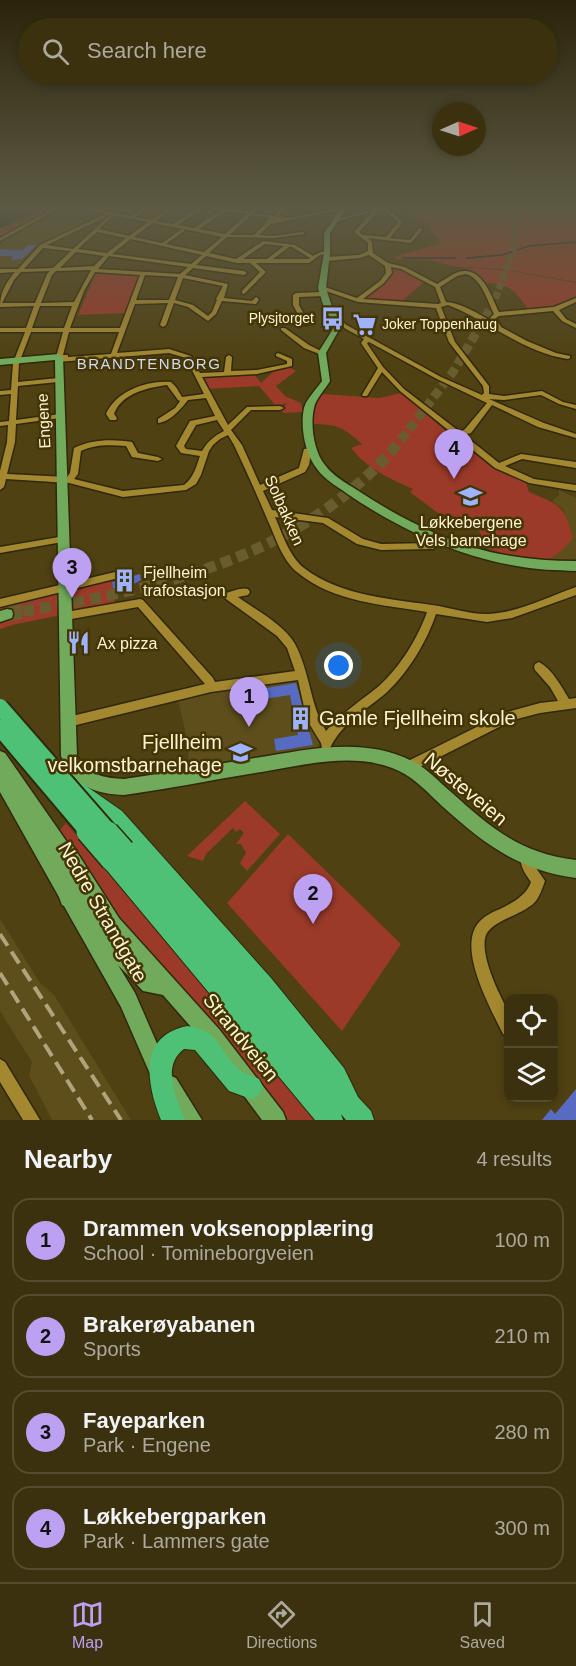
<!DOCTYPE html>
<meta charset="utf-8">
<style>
:root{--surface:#3b310e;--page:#423917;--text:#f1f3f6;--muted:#aca99e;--line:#544c2e;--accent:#bca0f2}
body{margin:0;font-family:Helvetica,sans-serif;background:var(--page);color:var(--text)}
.controls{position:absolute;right:18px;bottom:18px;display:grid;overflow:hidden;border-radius:12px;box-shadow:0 3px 9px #0003}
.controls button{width:54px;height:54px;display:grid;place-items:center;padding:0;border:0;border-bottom:2px solid var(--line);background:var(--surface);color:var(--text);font:30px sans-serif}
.compass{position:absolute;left:432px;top:102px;width:54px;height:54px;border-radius:50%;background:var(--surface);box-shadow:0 3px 9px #0003;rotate:87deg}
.you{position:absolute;left:339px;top:666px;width:21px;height:21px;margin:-15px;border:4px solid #fff;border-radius:50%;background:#1a73e8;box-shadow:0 0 0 9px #1a73e833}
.badge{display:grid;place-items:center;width:39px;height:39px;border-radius:50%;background:var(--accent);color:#111;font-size:20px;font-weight:700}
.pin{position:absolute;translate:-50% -50px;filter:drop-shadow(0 2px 3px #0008)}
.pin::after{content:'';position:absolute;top:32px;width:21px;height:18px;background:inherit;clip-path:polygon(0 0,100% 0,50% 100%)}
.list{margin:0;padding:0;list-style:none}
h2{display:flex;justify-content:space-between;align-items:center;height:78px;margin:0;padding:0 24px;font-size:26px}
h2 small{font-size:20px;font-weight:400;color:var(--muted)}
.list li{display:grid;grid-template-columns:39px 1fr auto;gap:18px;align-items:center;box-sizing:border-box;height:84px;margin:0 12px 12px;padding:0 12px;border:2px solid var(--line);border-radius:18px}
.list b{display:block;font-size:22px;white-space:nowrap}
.list p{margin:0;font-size:20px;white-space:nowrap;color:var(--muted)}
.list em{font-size:20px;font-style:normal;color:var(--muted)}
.icon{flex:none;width:33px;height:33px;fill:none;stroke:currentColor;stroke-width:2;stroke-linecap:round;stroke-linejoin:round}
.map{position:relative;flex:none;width:576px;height:1120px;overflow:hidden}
.search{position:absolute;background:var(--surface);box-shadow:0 3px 9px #0003;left:18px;right:18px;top:18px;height:66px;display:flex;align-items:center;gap:15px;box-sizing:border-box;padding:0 21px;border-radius:33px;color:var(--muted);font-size:22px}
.sheet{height:462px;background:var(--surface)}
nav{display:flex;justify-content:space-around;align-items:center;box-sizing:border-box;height:84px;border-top:2px solid var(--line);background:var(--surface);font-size:16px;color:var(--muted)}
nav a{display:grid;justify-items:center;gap:3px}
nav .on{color:var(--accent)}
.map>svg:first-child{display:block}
.built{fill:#5d4e1b}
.green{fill:#9b3a29}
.water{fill:#172c30}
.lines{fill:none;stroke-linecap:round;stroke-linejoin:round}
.stream{stroke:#172c30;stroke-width:1.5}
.building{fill:#586bc3}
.major-tunnel-far3{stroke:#695c2f;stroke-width:7;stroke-dasharray:7 3;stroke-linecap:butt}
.major-tunnel-far2{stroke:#695c2f;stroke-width:9;stroke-dasharray:9 4.5;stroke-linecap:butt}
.major-tunnel-far1{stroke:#695c2f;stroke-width:11;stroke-dasharray:11 6;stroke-linecap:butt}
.major-tunnel{stroke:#695c2f;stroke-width:15;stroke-dasharray:15 8;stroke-linecap:butt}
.minor-casing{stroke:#30280c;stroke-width:3}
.major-casing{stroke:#30280c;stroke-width:3}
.highway-casing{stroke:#30280c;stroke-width:2}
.minor{fill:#a38830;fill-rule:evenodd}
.major{fill:#71aa5a;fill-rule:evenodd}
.highway{fill:#4fc176;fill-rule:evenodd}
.rail{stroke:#b0a47d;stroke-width:4;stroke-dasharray:14 7;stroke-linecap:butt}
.highway-bridge-far1-casing{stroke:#30280c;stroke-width:20;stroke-linecap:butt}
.highway-bridge-casing{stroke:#30280c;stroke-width:24;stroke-linecap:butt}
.highway-bridge-far1{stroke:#4fc176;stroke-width:16}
.highway-bridge{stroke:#4fc176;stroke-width:21}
.labels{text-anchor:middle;stroke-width:5;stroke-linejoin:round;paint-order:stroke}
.far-poi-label{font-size:14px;fill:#fef3d3;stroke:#443604;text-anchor:end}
.far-neighbourhood-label{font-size:15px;letter-spacing:1.5px;fill:#d0d8f4;stroke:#443604}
.street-label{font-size:16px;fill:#fef3d3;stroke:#443604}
.poi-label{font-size:16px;fill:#fef3d3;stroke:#443604;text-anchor:start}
.near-poi-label{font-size:20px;fill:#fef3d3;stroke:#443604;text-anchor:start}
.near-street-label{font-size:20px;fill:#fef3d3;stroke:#443604}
</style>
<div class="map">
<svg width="576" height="1120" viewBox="0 0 576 1120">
<rect width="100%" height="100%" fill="#4f4112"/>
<path class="built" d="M68,205H205L174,226Z
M62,208L102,216L42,246L21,268L0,269V244Z
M559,490L576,498V562L554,563L520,558L573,538L563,509L552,501L559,495Z
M297,679L301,682L320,738L318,748L314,751L189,772L188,743L178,700L212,691Z
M0,919L40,983L54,995L131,1120H52L29,1075L32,1062L0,1011Z"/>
<path class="green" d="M416,205H576V282L504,269L458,267L428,260L396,259V256L440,244L439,239L429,229V223L415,220L414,213L420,209L415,207Z
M51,206L56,207L0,239V228L14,221H24L25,219L20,218Z
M390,265L425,281L400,303L362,300C374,291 385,285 392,272Z
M474,268L511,271L576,283V299L554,305L553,307L529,310C513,289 511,284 484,283L474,273L465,272L468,269Z
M96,272L139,274L125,313L78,315Z
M289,367L296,371L276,386L285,396L301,403L303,412L284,413L281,410L287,403L276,406L259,386L206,389L202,378L206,376L254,374L261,383L273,372Z
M401,393C441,425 477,463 526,482L529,492C560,505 564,505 573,538C567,545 558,556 548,559C532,565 499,552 483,547C483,525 471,522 451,520L453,516L438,513L410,492L413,489C389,478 367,469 351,448L362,444C344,428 338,424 312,424C313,411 313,403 323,394L380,398Z
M111,578L115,604L12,625L0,629V605Z
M245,801L280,834L247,871L240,863L246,853L241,844H236L244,833L240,829L236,832L233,828L206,854L203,861L187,856Z
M66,823L285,1083L314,1120H284L100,894L60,830Z
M288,834L401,944L342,1031L227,903Z"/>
<path class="water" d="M0,205H52L0,228Z"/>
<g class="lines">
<path class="stream" d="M415,208H486
M403,258H455
M467,258L502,255L529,246L576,242"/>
</g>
<path class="building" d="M28,245H37L22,259L11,260L13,256H0V249L23,250Z
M140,574L141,580L136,583L113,589L112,582Z
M296,683L313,745L276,751L274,739L298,735L290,695L258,700L266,688Z
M576,1089V1120H542L551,1109L555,1114Z"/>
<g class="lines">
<path class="major-tunnel-far3" d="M492,308L513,250L517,205"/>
<path class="major-tunnel-far2" d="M401,440L453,372L492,306"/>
<path class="major-tunnel-far1" d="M23,611C166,588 305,556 402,439"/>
<path class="major-tunnel" d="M7,614L32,610"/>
<defs>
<path id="minor" d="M60,205H65L0,241V238Z
M66,205H75L132,216L146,205H151L136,217L151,220L172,205H177L156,221L173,224L199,207L193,205C204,205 217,210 228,207L230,209L250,212L257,205H262L254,213L274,216L285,205H289L278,216L287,218L347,207L345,209L271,224L259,235L274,236L302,232H304V234L274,238L227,237L209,253L236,259L263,241L295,245L313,256C318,253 325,250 330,253L320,255L309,263H256L266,272L244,294L242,293V291L260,272L250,263H237L206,256L196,265L244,271L247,273L244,275L193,268L185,275L228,284L224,298L252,301L256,297L259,299L256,304L222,301L216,314L208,321L188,307L174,303L166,325L163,327L160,325L168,303L135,304L117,353L169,349L191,356L200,373L224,372L226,357L229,355L232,357L231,371L257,370L287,364V361L276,356V354L278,353L292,359V366L257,374L202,377L228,425L247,407L280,406L284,408L280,410H251L231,430L242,445L260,485L299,468L304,449L313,448L317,450L311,453L309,465L305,472L263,491L272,510L328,518L363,539L381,544L431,543L441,537L445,540L433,549L381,550L357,544L323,523L275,517C282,533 289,556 304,568C342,597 394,599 439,606C454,609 474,615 489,614C519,612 548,597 576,587V595L512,618L487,622L436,614C427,641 408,673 386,693C366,710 342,723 330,748L326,749L322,748L321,743L307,720L298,680L211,692L68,727L64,726L62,722L64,718L68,717L205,684L138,607L66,620L63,619L61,616L63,613L66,612L140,599L143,600L213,678L215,682L295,671L287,648L277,636L226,599L224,596L226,593C232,591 242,587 248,589L250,592L248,595L238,597C256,610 284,625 295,644C310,672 310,705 326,731C341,713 361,701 379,686C400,667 418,638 427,612C385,605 332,602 297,572C282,560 276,538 268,521C257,495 246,470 234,445L228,435L220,439L213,445L209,451L201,475L196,484L186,490L123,497L69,483L6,479L4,487L0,490V471L7,442L8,425L0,426V422L9,421L11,394L0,395V391L11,390L13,363L25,332H0V328H26L34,306L0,307C0,293 6,282 15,272L0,273V269H18L40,245L105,214ZM204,208L221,210L194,228L178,225ZM226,211L247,214L225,234L199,229ZM110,215L148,222L129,236L99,229L110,219L115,217L113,216L108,217L73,249L47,245ZM251,215L271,218L265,222V224L254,235H230ZM153,223L182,229L162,243L134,237ZM184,229L222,237L204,252L166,244L184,231ZM97,232L126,238L107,253L78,249ZM131,239L202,255L191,264L112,254ZM265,244L284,246L267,259H243ZM289,247H292L310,258L308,259H273ZM43,248L71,251L53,268L24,269ZM76,252L104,256L94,266L60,268ZM109,256L188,267L180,274L98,269ZM91,270L74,302L41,303L52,275L56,271ZM50,271L47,274L35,303H2L14,280L21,272ZM95,272L140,275L120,328H70L84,291ZM145,275L178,277L169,300H136ZM183,278L223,286L216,299L217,300L212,312L208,316L193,305L175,300ZM40,306H72L64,328H32ZM31,332H63L56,357L57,358L55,360L58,362L169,353L186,358L204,394L182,397L176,387L171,382C147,380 116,391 106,414L110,420H116L117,418L114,414C122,393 147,388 167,385L178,400L180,401L175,408L158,419V423C170,422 181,409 188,400L206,398L215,416L190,421L176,446L181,453L200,456C196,467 194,477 184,485L123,491L74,479L78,474L81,451C95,444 111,445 126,446L132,457L158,461L162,459L158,457L138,453L132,442C113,439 92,439 74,448L70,473L67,477L7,474L15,442L16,424L60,418L64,416L60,414L16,420L18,386L58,382L61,380L58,378L18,382L19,363ZM69,332H119L111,354L68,357V355H63ZM217,420L224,431C214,436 208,441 202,451L186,449L184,446L196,425Z
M352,205C360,205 369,208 377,208C384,208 390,205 397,205L387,208L403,222L390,238L410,240L419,228L423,229L411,243L368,238L372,242L373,253L388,263L405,267L437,284C444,280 451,275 458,272C482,265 491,296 499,312L554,307L576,298V302L559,310L566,319L576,324V328L562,321L553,311L499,316L496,318L501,327L527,341L556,353L570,356V358L568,359C528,353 495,327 460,310L448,305L441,307L455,342L489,386V394L504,396L542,391L563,402L576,405V409L559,404L541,395L504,400L489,399L544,423L576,434V438L538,427L492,405L471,433L464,435L499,463L521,454L576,462V468L522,459L505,466L534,479L576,485V491L529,483L495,468L400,391L382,372L367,396H363L362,395L378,368L361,343L364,339L339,325V323H343L441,377L482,395L484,393L483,386L449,342L436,308L358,302L320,289V287L322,286L357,298L380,281L386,273L385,266L369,255L360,258L326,261L323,259L326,257L359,255L368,251V243L354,232L372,212L336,221L334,220L371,210ZM383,209L398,222L386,237L363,235L359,232L377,213V211ZM391,267L401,269L435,287L441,303L438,304L363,299L384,283L392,273ZM466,274C482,279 487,300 494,314L490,318L493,322C479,314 462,303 446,302L440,287L457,276ZM369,342L437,379L487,403L465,429L460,432L404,389L383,367L368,345L367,343Z
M296,293L323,292L326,294L323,296L299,297V305L309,324L308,325H304L293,305V295Z
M281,328H285L309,345L325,353L322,355L304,348L281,330Z
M65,536L69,539L68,541L0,553V547Z
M128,569L131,571L133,573L131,575L0,607V599Z
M539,662C553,670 561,686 569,699L576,698V708L540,713L513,720L412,771L408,773L404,771L402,767L404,763L507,712L540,703L558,701L550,687L535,670L534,667L535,664Z
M527,852L532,853L534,865L545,881C542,889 540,896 535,902C523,915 493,920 486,935C480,951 494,983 501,997C503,1002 507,1008 508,1014C510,1020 509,1030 508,1037L503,1034C491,1009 461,956 475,928C480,918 490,913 500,909C512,903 526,896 531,882C525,873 518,865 522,853Z
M0,1059L5,1062L40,1120H23L0,1082Z"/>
<path id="major" d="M343,205H349L330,233V253L326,288L333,310L345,324L340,328L326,353L330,381C325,390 316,398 314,408C310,425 314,452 325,465C333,476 346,483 357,490C398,517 442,540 490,552C518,558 547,561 576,561V571C556,570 536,570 517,566C456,556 400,529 349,495C338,487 325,480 317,469C305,454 300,427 304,408C307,398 316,390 322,381L318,353L336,324L325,311L318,288L324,253V233Z
M59,354L63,357L77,756C87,775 104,778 124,779C168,773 211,765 255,758C307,750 362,736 412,761C427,768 438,781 451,792C491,828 521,854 576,860V878C519,871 483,843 442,806C428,793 416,779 399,771C355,750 301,766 255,773C211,780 168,789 124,795C93,794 73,785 61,756L55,360L0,365V359Z
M7,609L12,610L13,614L12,618L0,622V611Z
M0,751L5,753L67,842L73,846L119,918L219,1029L283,1112L286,1120H262L205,1043L163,995L143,991L118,965L135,993L165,1062L168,1069L165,1076L169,1075L176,1078L202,1120H179L159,1085L161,1078L158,1079L151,1076L121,1007L64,906L62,905L59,897L0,792Z"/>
<path id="highway" d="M76,779L122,811L271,978L344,1068L358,1097L371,1111L374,1120H346L341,1114L343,1120H315L105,868L102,861L105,854L112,851L116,853L117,843L123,841L108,825L70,794L67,788L70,782Z
M187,1026C222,1030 219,1054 241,1071C246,1075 254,1076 259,1079L263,1087L259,1095L251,1099L229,1091L195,1050L184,1049C161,1066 176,1098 185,1120H161C147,1085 137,1036 187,1026Z"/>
</defs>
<use href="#minor" class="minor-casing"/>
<use href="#major" class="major-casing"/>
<use href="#highway" class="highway-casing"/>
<use href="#minor" class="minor"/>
<use href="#major" class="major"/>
<use href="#highway" class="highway"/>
<path class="rail" d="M0,934L121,1120
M0,973L92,1120"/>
<defs>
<path id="highway-bridge-far1" d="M0,707L110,833
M0,728L89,833"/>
<path id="highway-bridge" d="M87,832L112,861
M108,832L124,850"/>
</defs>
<use href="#highway-bridge-far1" class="highway-bridge-far1-casing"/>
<use href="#highway-bridge" class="highway-bridge-casing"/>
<use href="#highway-bridge-far1" class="highway-bridge-far1"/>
<use href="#highway-bridge" class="highway-bridge"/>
</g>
<linearGradient id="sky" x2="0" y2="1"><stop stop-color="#2b240a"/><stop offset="0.57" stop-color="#5d5a44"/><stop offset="1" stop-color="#5d5a44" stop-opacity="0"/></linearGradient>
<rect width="576" height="362" fill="url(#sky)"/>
<defs>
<symbol id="bus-bare" viewBox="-9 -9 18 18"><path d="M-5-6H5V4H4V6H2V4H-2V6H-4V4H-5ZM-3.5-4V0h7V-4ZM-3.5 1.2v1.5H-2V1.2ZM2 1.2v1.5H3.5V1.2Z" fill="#9fb3fd" stroke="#443604" stroke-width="2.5" paint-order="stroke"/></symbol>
<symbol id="supermarket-bare" viewBox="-9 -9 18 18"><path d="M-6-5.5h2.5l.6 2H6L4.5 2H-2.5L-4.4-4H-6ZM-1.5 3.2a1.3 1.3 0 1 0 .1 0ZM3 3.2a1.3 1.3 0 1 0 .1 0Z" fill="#9fb3fd" stroke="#443604" stroke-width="2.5" paint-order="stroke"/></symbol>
<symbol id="school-bare" viewBox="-9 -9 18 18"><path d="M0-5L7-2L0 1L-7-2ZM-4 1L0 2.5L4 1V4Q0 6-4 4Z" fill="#9fb3fd" stroke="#443604" stroke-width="2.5" paint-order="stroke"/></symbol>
<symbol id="building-bare" viewBox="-9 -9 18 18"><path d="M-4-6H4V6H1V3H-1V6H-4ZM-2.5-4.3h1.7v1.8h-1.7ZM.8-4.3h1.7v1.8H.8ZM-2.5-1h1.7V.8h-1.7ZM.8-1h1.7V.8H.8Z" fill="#9fb3fd" stroke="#443604" stroke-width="2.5" paint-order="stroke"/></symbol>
<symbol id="restaurant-bare" viewBox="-9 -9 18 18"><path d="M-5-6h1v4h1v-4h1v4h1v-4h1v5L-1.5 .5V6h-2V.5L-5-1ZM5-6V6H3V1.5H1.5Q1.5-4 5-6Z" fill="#9fb3fd" stroke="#443604" stroke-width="2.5" paint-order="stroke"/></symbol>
</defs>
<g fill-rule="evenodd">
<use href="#bus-bare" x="316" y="302" width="33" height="33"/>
<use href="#supermarket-bare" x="348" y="308" width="33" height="33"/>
<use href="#school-bare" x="454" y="480" width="33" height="33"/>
<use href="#building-bare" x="108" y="564" width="33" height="33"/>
<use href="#restaurant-bare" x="62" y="626" width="33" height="33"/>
<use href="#building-bare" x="284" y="702" width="33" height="33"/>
<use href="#school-bare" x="224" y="736" width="33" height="33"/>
</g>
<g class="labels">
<g class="far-poi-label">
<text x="314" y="323">Plysjtorget</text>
<text x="382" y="329" text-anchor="start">Joker Toppenhaug</text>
</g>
<g class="far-neighbourhood-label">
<text x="149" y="369">BRANDTENBORG</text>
</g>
<g class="street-label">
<text transform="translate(43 421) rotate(-93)" y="6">Engene</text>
<text transform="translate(285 510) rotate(66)" y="6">Solbakken</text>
</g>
<g class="poi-label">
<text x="471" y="528" text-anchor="middle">Løkkebergene<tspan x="471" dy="18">Vels barnehage</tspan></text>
<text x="143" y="578">Fjellheim<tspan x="143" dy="18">trafostasjon</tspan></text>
<text x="97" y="649">Ax pizza</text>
</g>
<g class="near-poi-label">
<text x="319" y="725">Gamle Fjellheim skole</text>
<text x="222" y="749" text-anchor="end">Fjellheim<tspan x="222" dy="23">velkomstbarnehage</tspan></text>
</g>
<g class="near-street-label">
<text transform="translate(466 789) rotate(40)" y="7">Nøsteveien</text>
<text transform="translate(103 912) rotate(60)" y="7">Nedre Strandgate</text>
<text transform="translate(241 1037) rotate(51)" y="7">Strandveien</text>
</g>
</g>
</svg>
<div class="controls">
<button><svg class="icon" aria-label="locate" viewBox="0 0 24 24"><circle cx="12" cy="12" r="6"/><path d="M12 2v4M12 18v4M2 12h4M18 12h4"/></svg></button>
<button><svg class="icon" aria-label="layers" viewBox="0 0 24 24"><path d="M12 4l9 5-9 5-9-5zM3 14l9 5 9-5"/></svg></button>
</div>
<svg class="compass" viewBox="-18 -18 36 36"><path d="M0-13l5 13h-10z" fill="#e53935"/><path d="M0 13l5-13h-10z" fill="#aca99e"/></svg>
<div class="you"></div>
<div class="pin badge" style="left:249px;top:727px">1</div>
<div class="pin badge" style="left:313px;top:924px">2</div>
<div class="pin badge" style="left:72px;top:598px">3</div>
<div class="pin badge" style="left:454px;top:479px">4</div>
<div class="search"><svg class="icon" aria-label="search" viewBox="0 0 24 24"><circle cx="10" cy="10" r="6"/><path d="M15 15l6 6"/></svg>Search here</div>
</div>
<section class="sheet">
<h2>Nearby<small>4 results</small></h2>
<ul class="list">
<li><span class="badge">1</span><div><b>Drammen voksenopplæring</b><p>School · Tomineborgveien</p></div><em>100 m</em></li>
<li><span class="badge">2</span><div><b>Brakerøyabanen</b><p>Sports</p></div><em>210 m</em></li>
<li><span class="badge">3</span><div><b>Fayeparken</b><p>Park · Engene</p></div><em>280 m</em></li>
<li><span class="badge">4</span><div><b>Løkkebergparken</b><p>Park · Lammers gate</p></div><em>300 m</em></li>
</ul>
</section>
<nav>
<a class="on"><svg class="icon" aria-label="map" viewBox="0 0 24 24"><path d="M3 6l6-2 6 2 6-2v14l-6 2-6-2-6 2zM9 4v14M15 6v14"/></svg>Map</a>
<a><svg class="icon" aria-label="directions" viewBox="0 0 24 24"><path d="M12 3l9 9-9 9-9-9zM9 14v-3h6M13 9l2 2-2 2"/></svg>Directions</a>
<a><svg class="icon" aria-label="saved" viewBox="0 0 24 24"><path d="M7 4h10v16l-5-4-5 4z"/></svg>Saved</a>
</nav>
